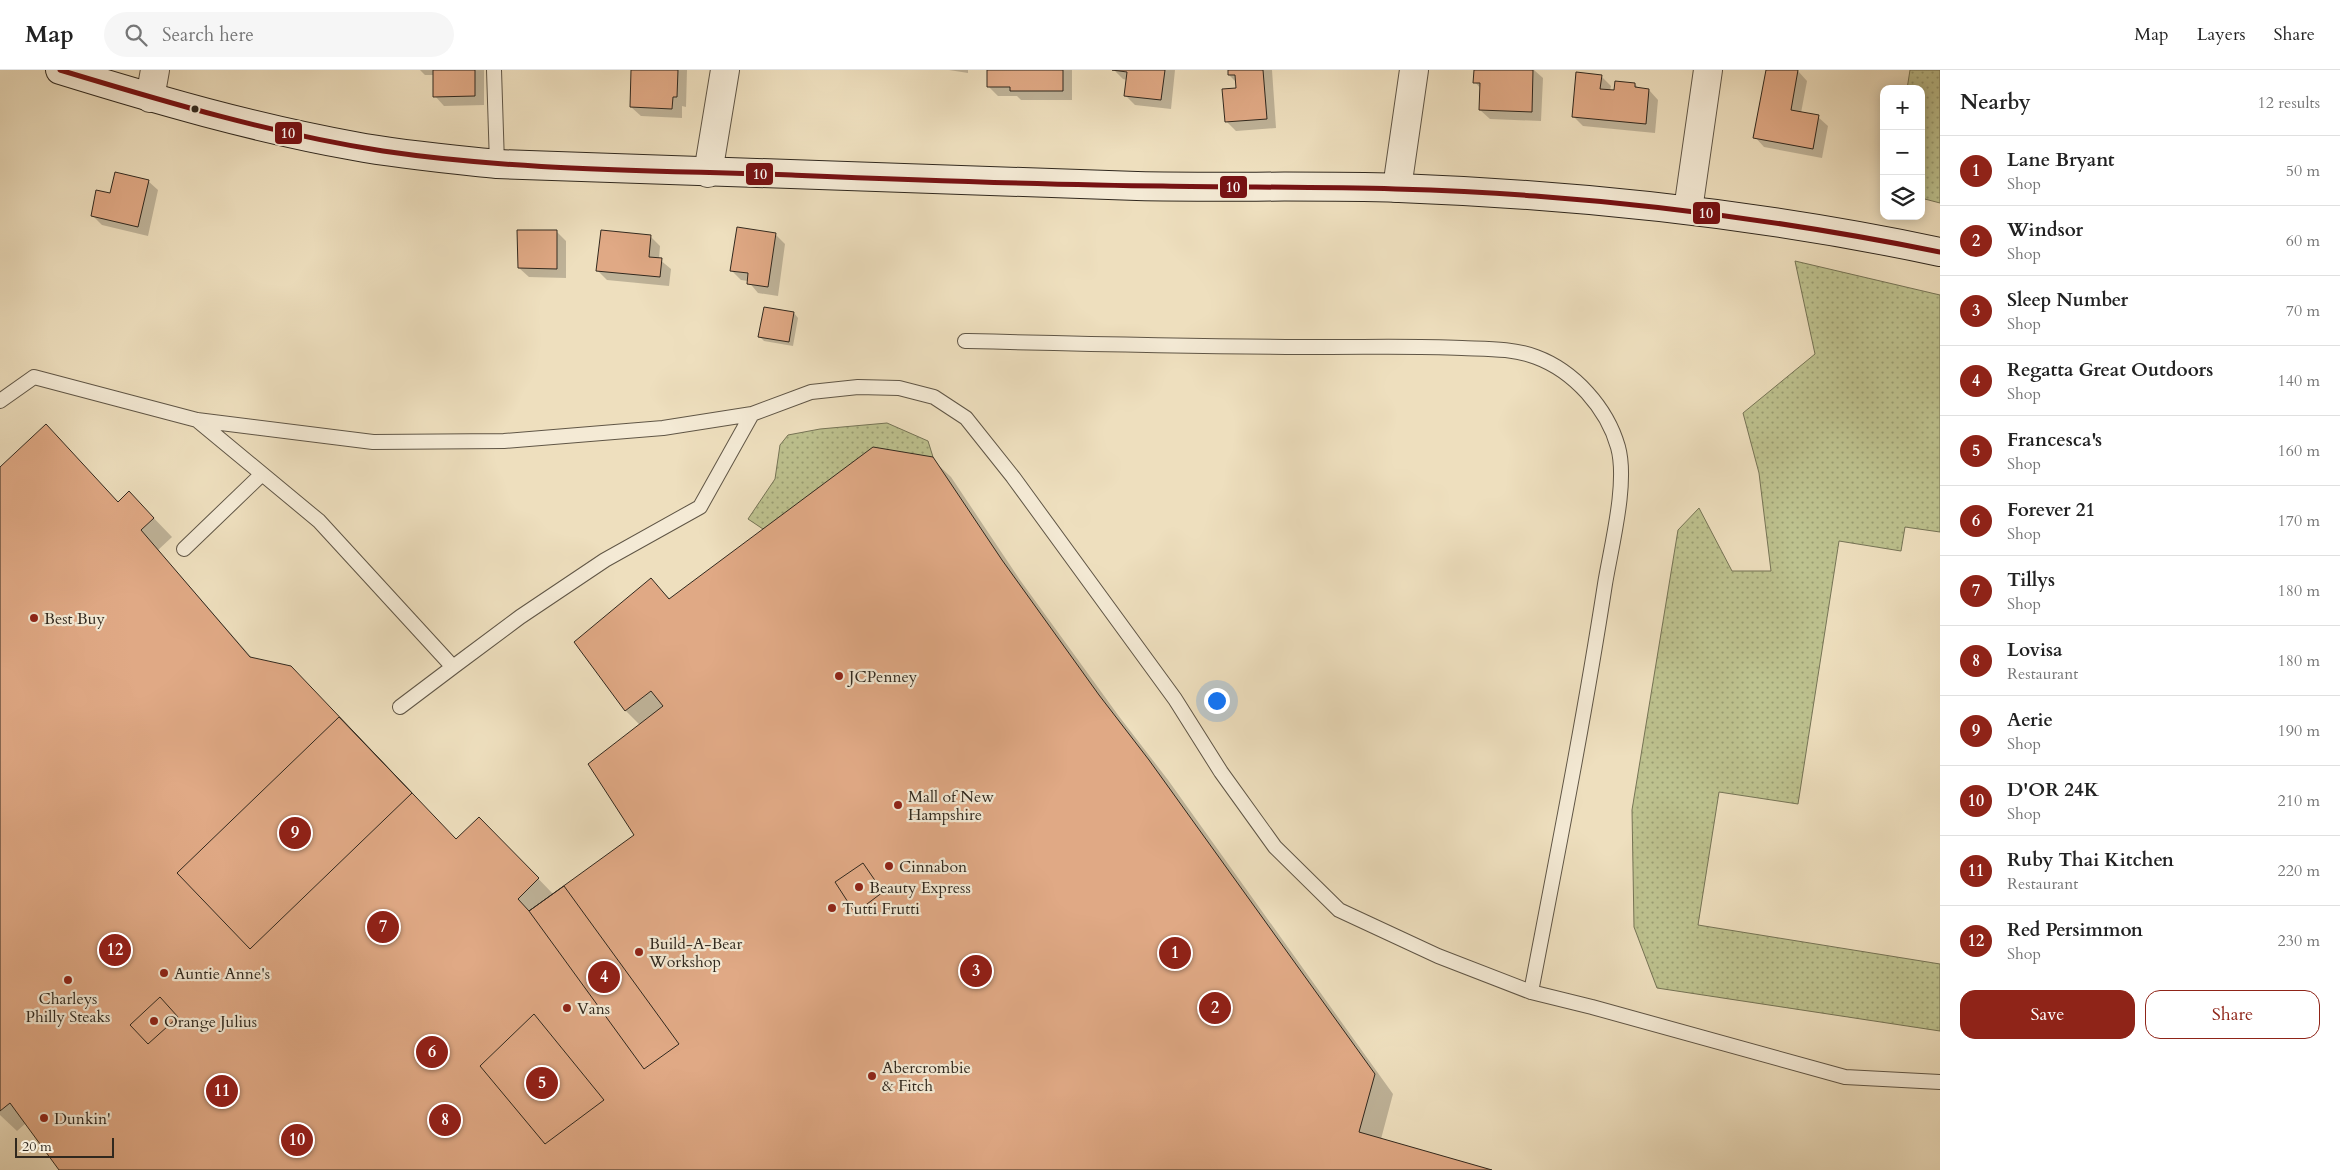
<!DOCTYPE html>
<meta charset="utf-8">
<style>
:root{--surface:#fff;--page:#f6f6f6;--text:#222;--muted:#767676;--line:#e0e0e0;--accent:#8f2418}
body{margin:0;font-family:Cardo,serif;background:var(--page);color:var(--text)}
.controls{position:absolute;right:15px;top:15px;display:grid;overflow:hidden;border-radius:10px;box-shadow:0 2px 12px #0003}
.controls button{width:45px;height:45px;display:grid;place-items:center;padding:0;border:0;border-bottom:1px solid var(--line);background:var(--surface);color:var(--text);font:25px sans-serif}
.scale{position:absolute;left:15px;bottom:12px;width:99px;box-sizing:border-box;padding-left:5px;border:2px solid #30281e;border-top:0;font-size:14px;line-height:18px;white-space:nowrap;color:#30281e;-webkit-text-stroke:4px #f4ead5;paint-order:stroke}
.you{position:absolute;left:1216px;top:630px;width:18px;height:18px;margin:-12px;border:4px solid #fff;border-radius:50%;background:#1a73e8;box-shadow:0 0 0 8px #1a73e833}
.badge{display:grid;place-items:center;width:32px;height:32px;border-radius:50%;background:var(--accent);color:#fff;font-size:16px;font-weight:700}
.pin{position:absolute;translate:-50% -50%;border:2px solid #fff;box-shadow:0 1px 5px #0006}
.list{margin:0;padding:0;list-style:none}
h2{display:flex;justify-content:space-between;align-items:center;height:65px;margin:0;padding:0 20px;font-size:21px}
h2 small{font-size:16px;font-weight:400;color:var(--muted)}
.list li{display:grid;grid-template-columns:32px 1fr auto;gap:15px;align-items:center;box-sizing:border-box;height:70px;padding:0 20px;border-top:1px solid var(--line)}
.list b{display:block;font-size:19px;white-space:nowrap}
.list p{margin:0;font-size:16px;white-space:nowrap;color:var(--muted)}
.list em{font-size:16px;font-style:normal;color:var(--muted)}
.actions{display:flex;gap:10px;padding:15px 20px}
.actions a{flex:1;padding:11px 0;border:1px solid var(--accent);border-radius:15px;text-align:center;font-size:18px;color:var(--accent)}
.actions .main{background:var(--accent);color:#fff}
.icon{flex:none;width:28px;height:28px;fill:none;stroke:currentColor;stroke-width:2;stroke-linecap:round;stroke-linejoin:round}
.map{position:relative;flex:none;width:1940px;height:1100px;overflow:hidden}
header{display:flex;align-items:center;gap:30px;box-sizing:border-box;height:70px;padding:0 25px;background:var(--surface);border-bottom:1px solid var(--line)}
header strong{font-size:24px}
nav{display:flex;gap:28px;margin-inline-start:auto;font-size:18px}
.search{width:350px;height:45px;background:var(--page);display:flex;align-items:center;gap:12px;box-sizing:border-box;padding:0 18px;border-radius:28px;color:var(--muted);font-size:19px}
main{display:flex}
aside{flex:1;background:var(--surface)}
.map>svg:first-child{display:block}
.grass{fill:url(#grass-dots);stroke:#767456}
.shadow{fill:#0003}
.building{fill:#e0a985;stroke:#30281e}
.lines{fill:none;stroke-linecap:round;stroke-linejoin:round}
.lane-casing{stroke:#605646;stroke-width:16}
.street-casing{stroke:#605646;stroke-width:30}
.secondary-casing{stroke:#30281e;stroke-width:30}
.lane{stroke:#f4ead5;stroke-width:14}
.street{stroke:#f4ead5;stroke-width:28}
.secondary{stroke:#f4ead5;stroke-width:28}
.bus-1-casing{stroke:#f4ead5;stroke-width:9}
.bus-1{stroke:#771113;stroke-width:5}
.bus-dot{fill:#30281e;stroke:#f4ead5;stroke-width:2}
.poi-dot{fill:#8f2418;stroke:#f4ead5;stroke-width:2}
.labels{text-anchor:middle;stroke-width:4.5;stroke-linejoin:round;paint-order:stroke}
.poi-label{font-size:16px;fill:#30281e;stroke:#f4ead5;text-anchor:start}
.line-badge{stroke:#f4ead5;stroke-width:2}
.badge-label{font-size:14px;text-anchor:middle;font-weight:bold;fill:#fff}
</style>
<header>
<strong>Map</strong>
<div class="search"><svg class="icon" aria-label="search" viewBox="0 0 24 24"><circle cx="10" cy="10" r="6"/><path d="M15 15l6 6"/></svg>Search here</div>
<nav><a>Map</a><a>Layers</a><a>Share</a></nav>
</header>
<main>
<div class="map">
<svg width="1940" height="1100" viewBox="0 0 1940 1100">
<defs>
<pattern id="grass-dots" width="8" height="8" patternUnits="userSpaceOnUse" patternTransform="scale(1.25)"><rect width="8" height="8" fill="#bdc18e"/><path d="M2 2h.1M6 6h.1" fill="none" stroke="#9a9d73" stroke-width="1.8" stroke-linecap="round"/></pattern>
</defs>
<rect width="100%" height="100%" fill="#eedfbe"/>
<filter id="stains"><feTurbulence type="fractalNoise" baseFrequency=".004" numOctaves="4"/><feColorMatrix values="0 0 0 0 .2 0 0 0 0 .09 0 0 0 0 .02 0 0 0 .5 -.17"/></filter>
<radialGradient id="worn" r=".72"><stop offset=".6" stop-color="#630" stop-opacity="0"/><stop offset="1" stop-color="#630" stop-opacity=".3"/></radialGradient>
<path class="grass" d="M1910,0H1940V133L1921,128V19H1907Z
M1795,191L1940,225V462L1905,457L1901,481L1839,471L1798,734L1719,722L1698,855L1940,894V961L1657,918L1634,857L1632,740L1678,460L1699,438L1732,501H1771L1759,403L1743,343L1815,284Z
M887,353L928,371L933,387L763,459L748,449L775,409L780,375L788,365L820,359Z"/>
<path class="shadow" d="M420,0H484V35L444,36L435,26L434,5H425Z
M633,0H687L686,37L682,36V48L641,46L631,37Z
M949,0H968V3Z
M989,0H1072V30H1021L1017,26H998L989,17Z
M1114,0H1175L1171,39L1135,35L1126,26L1127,10L1123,9Z
M1229,0H1272L1276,58L1236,61L1226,51L1238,19L1237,13L1229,5Z
M1475,0H1534L1543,8L1541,51L1490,49L1480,40L1481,19L1475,12Z
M1767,0L1798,1L1807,11L1801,43L1818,47L1828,56L1822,88L1764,77L1755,67Z
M1601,6L1611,16L1610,21L1635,14L1639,19L1649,20L1658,30L1655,63L1583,56L1573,46Z
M148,111L158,120L148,166L102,155L92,145L111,125Z
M556,161L566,171V208L529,207L519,198Z
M775,164L785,174L778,226L758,223L748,211L741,210L731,200Z
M650,166L660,176L659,189L671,199L669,216L607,210L598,201Z
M794,243L798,248L793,276L764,271L760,267Z
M932,389L951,407L1020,510L1118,645L1168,710L1393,1024L1381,1069L1488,1100H61L26,1053L17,1061L0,1045V399L148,442L172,467L158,480L253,589L456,770L498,767L554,825L636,765L640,655L626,641L576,572L651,510L670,529Z"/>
<path class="building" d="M433,0H475V26L433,27Z
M631,0H678L677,27H673L672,39L630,37Z
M987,0H1063V21H1010V17H987Z
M1112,0H1165L1161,30L1124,26L1127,2Z
M1228,0H1263L1267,49L1225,52L1222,19L1236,18L1235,5H1228Z
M1474,0H1533L1532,42L1479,40L1480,13H1473Z
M1766,0H1798L1791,40L1819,45L1813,79L1753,68Z
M1576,2L1602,5L1600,19L1614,20L1615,11L1635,13V17L1649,19L1646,54L1572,47Z
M115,102L149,110L138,157L91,146L96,120L110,123Z
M737,157L776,163L768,217L747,214L748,203L730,201Z
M517,160H557V199L518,198Z
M601,160L651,165L649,187L662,188L660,207L596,201Z
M764,237L794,242L789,272L758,267Z
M46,354L118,432L129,421L154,448L141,460L250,587L291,596L456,769L479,747L539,808L518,829L529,841L634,765L588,694L663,636L651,621L625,641L574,572L651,508L669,529L873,377L933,387L1002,490L1099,625L1149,690L1375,1004L1359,1062L1492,1100H59L10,1033L0,1041V397Z
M339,647L412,723L250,879L177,803Z
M863,793L883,822L855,843L835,812Z
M564,816L679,974L644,999L529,841Z
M160,927L178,947L148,974L130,955Z
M534,944L604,1030L545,1074L480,996Z"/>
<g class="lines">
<defs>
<path id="lane" d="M494,0L497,94
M965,271C1087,274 1208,277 1330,277C1374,277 1418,276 1462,278C1486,279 1513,278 1536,287C1574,301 1607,338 1618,377C1628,413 1611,477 1605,514C1584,650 1557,786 1531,922
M0,331L34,307L197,350L373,372L504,371L663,358L752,344L811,322L858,317L899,318L934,327L966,348L1013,407L1175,629L1221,702L1275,777L1339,840L1438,886L1531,922L1592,937L1845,1007L1940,1012
M197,350L319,451L453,597L520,547L605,490L700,437L752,344
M184,479L262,404
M400,637L453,597"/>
<path id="street" d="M150,28L155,0
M708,103L725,0
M1397,118L1414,0
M1688,140L1708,0"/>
<path id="secondary" d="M60,0C157,30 254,58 354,76C402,85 449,89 497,94C711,103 924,110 1137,116C1224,118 1312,115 1399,118C1581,125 1762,144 1940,182"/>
</defs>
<use href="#lane" class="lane-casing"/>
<use href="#street" class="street-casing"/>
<use href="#secondary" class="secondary-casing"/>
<use href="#lane" class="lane"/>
<use href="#street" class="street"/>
<use href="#secondary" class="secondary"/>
<defs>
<path id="bus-1" d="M60,0C166,32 273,64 383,81C518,101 656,100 792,105C916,110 1039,115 1163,116C1287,118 1411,116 1535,126C1671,136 1806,155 1940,182"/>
</defs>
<use href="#bus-1" class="bus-1-casing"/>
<use href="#bus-1" class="bus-1"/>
</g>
<circle class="bus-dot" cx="195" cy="39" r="4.5"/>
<g class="poi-dot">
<circle cx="34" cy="548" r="5"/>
<circle cx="839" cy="606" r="5"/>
<circle cx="898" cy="735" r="5"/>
<circle cx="889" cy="796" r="5"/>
<circle cx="859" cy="817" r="5"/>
<circle cx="832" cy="838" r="5"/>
<circle cx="639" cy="882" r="5"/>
<circle cx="164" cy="903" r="5"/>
<circle cx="68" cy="910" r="5"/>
<circle cx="567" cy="938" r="5"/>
<circle cx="154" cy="951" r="5"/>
<circle cx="872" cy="1006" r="5"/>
<circle cx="44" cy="1048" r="5"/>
</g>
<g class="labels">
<g class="poi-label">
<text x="44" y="554">Best Buy</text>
<text x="849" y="612">JCPenney</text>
<text x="908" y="732">Mall of New<tspan x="908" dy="18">Hampshire</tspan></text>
<text x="899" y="802">Cinnabon</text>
<text x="869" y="823">Beauty Express</text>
<text x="842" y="844">Tutti Frutti</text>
<text x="649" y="879">Build-A-Bear<tspan x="649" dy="18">Workshop</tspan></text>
<text x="174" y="909">Auntie Anne's</text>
<text x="68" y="934" text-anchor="middle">Charleys<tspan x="68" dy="18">Philly Steaks</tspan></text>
<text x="577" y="944">Vans</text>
<text x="164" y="957">Orange Julius</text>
<text x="882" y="1003">Abercrombie<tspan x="882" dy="18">&amp; Fitch</tspan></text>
<text x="54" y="1054">Dunkin'</text>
</g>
</g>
<g class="line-badge">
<rect x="274" y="51" width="29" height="24" rx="5" fill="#771113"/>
<rect x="745" y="92" width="29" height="24" rx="5" fill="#771113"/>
<rect x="1219" y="105" width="29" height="24" rx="5" fill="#771113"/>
<rect x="1692" y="131" width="29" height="24" rx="5" fill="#771113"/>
</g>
<g class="badge-label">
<text x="288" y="68">10</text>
<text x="760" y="109">10</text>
<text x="1233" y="122">10</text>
<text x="1706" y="148">10</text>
</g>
<rect width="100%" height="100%" filter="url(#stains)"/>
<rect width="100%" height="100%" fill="url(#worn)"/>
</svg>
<div class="controls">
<button>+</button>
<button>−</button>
<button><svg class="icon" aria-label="layers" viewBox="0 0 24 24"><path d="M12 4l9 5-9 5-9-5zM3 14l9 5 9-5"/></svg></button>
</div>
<div class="scale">20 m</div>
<div class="you"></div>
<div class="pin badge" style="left:1175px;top:883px">1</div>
<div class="pin badge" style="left:1215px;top:938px">2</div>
<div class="pin badge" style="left:976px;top:901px">3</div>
<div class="pin badge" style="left:604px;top:907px">4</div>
<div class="pin badge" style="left:542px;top:1013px">5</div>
<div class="pin badge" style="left:432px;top:982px">6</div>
<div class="pin badge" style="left:383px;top:857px">7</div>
<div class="pin badge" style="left:445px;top:1050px">8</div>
<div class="pin badge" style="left:295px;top:763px">9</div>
<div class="pin badge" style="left:297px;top:1070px">10</div>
<div class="pin badge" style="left:222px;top:1021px">11</div>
<div class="pin badge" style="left:115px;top:880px">12</div>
</div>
<aside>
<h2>Nearby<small>12 results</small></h2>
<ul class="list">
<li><span class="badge">1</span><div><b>Lane Bryant</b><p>Shop</p></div><em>50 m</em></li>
<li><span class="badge">2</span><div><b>Windsor</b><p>Shop</p></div><em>60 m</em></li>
<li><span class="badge">3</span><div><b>Sleep Number</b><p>Shop</p></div><em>70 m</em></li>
<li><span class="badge">4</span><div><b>Regatta Great Outdoors</b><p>Shop</p></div><em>140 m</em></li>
<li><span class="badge">5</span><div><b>Francesca's</b><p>Shop</p></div><em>160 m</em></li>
<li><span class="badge">6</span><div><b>Forever 21</b><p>Shop</p></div><em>170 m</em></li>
<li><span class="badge">7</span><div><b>Tillys</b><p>Shop</p></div><em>180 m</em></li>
<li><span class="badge">8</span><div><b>Lovisa</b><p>Restaurant</p></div><em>180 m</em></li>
<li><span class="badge">9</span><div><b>Aerie</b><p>Shop</p></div><em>190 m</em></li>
<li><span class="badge">10</span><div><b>D'OR 24K</b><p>Shop</p></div><em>210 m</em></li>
<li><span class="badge">11</span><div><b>Ruby Thai Kitchen</b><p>Restaurant</p></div><em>220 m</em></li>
<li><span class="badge">12</span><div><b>Red Persimmon</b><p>Shop</p></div><em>230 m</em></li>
</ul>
<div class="actions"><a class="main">Save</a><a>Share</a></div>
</aside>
</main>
